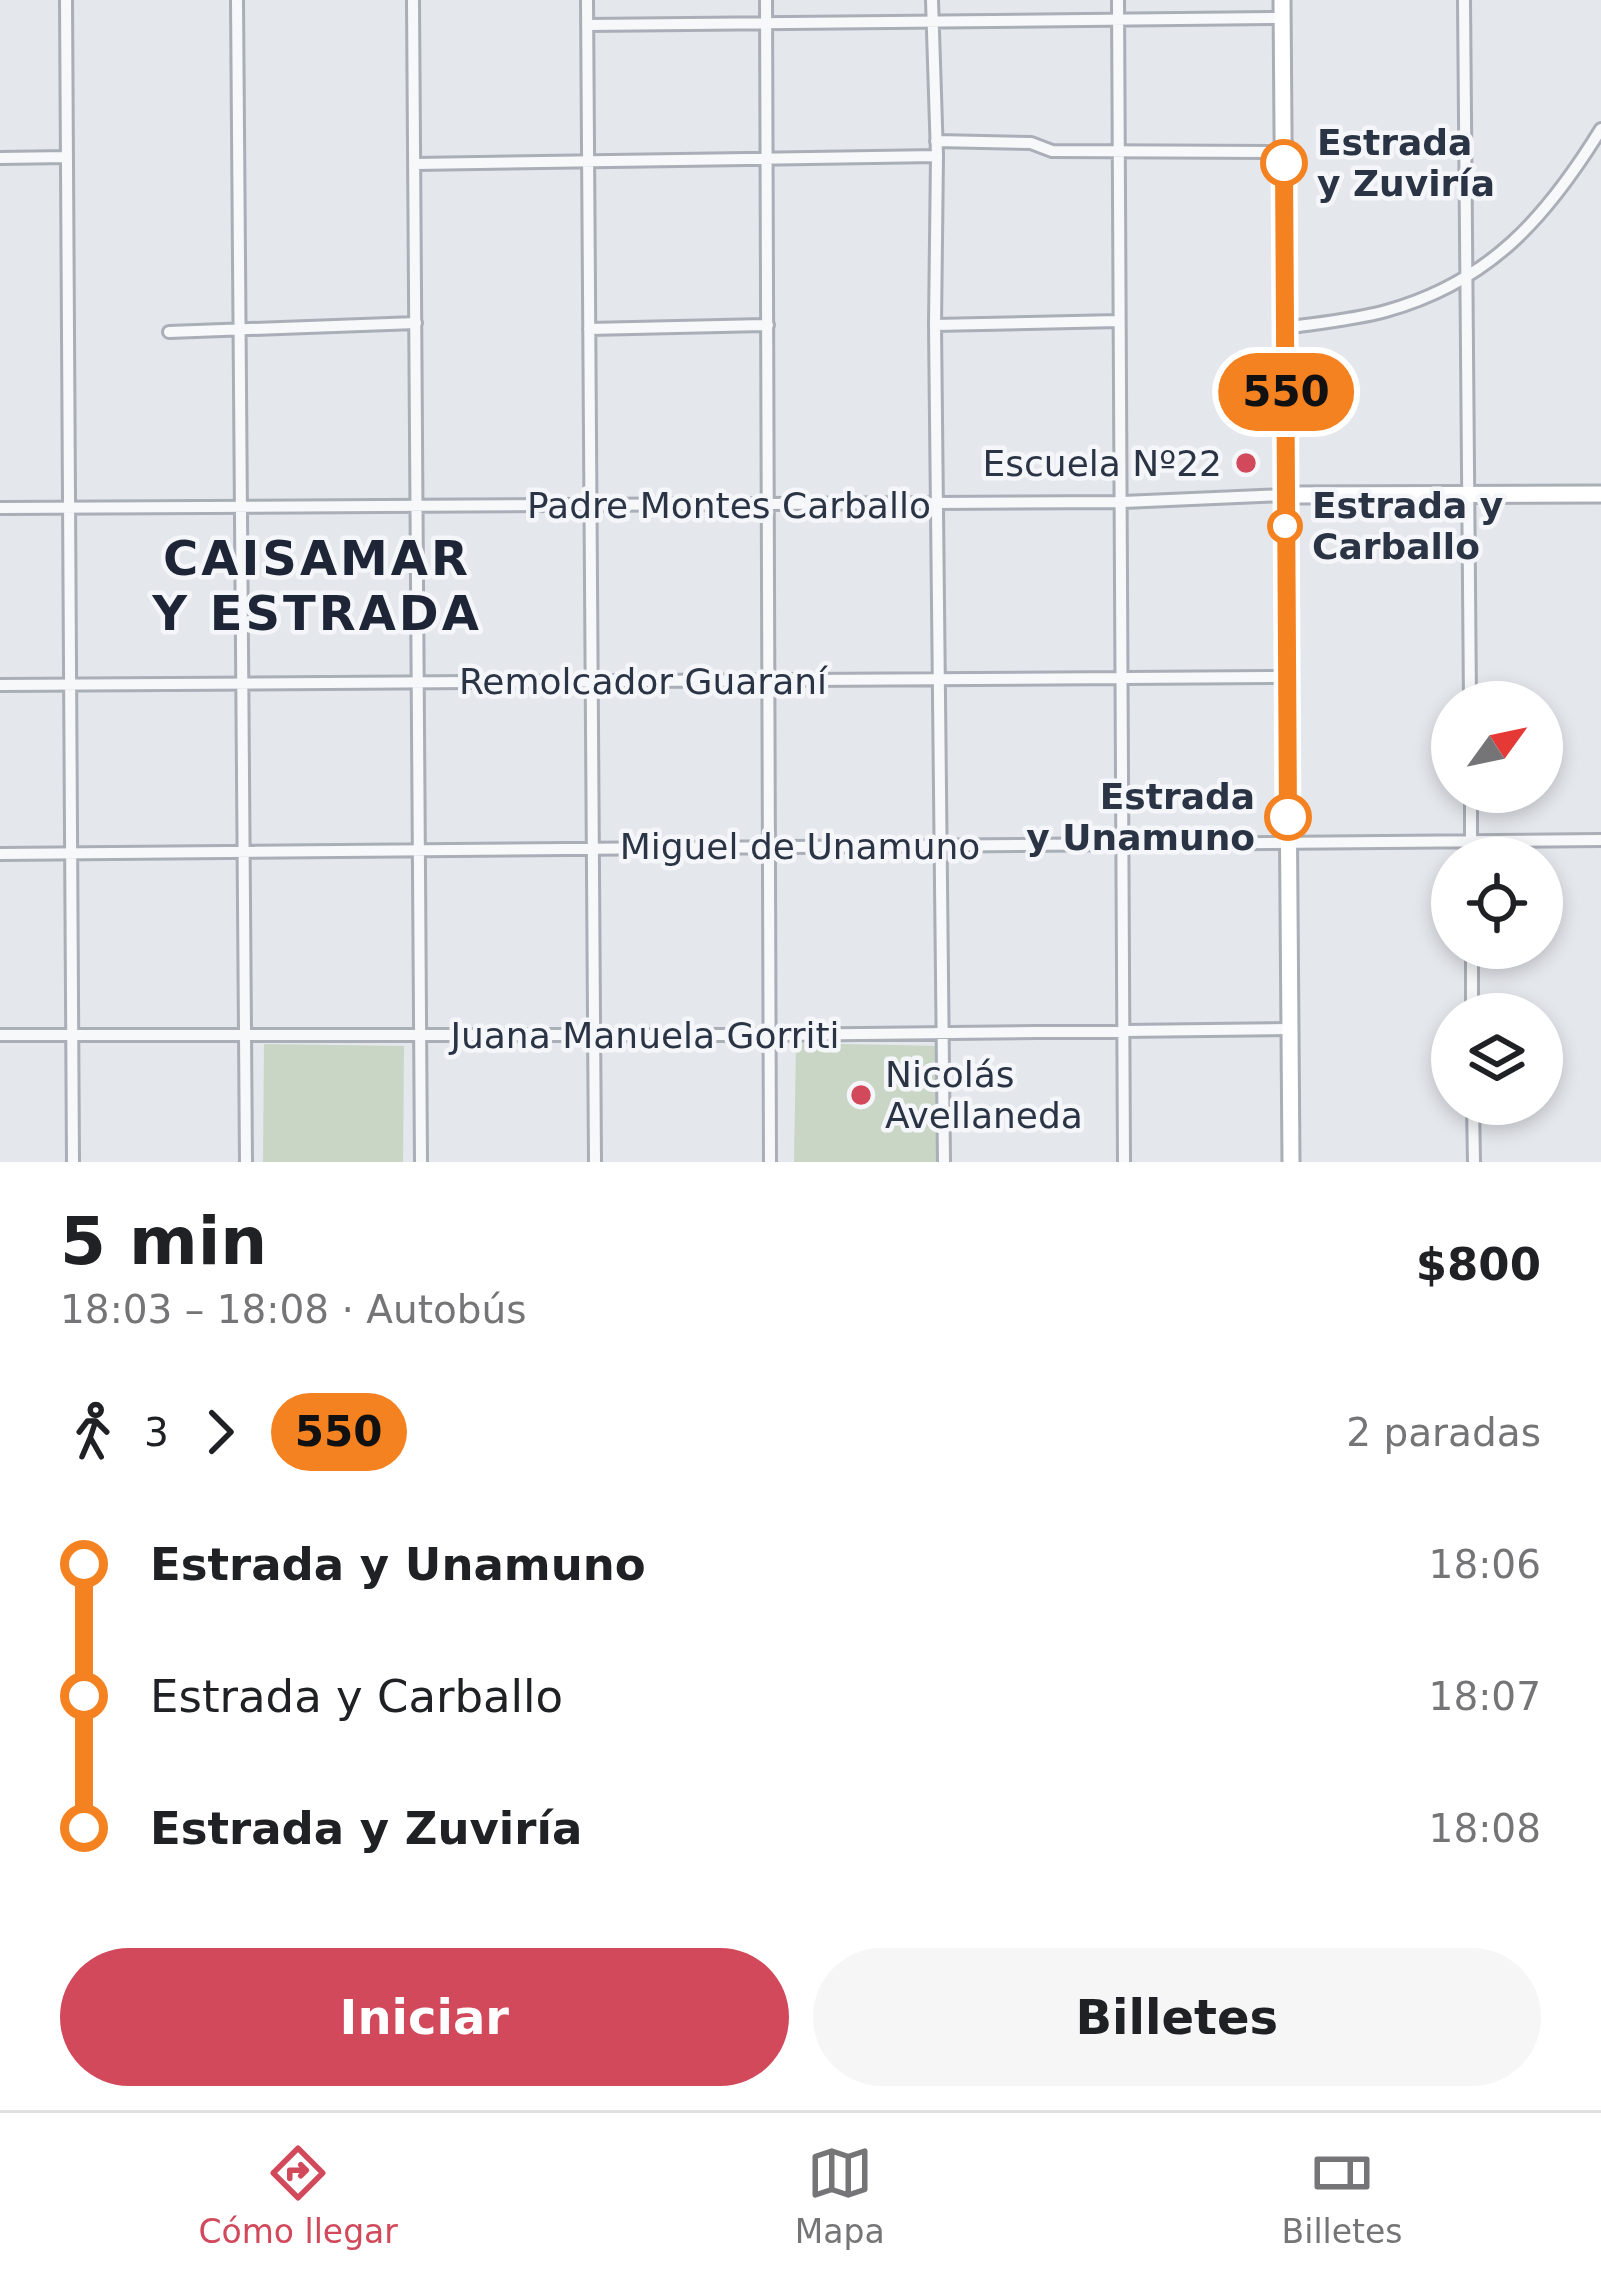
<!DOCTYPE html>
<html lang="es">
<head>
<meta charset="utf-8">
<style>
  :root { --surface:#fff; --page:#f6f6f6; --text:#202124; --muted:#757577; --line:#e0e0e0; --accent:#d1495b }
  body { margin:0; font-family:"DejaVu Sans",sans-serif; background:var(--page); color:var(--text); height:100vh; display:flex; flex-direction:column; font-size:45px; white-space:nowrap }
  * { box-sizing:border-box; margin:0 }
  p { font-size:39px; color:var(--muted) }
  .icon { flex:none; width:66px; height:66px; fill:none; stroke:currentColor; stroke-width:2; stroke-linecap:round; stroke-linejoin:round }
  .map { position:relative; height:1162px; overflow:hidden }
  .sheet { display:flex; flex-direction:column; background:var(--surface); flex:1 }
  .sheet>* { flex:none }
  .badge { padding:0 24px; border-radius:39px; font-size:42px; line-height:78px }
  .needle { width:78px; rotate:57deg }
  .buttons { position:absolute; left:1431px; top:681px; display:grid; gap:24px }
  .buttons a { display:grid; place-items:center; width:132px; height:132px; border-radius:50%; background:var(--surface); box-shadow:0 6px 18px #0003; font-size:60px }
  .map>.badge { position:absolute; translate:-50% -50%; box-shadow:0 0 0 6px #fff }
  .legs { display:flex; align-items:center; gap:18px; height:132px; padding:0 60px; font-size:39px }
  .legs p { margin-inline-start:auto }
  .headline { display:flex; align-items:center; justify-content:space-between; height:204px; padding:0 60px }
  h1 { font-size:66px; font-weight:700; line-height:90px }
  .action { display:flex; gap:24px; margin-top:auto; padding:24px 60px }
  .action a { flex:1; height:138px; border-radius:72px; background:var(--accent); color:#fff; font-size:48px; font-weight:700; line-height:138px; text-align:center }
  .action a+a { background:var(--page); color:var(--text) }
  ul { padding:0 60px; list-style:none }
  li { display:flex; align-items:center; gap:42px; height:132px; font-size:45px }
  li i { display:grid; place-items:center; width:18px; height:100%; margin:0 15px; background:currentColor }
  li i::after { content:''; width:30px; height:30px; margin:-15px; border:9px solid; border-radius:50%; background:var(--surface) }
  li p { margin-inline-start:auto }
  li:first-child i { background:linear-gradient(#0000 50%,currentColor 0) }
  li:last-child i { background:linear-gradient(currentColor 50%,#0000 0) }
  .tabs { display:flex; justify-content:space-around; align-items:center; height:168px; border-top:3px solid var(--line); background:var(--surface); font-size:33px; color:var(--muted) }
  .tabs a { display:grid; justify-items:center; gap:6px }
  .tabs .active { color:var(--accent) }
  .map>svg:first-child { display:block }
  .green { fill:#c9d6c5 }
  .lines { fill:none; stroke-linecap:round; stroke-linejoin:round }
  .street-casing { stroke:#a9aeb7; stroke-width:16 }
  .secondary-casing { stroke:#a9aeb7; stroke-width:21 }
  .street { stroke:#f7f8fa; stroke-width:10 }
  .secondary { stroke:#fff; stroke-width:15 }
  .line-1-casing { stroke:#fff; stroke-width:27 }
  .line-1 { stroke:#f58220; stroke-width:18 }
  .stop-1-dot { fill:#fff; stroke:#f58220; stroke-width:6 }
  .poi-dot { fill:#d1495b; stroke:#f4f6f9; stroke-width:4.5 }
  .labels { text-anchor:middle; stroke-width:9; stroke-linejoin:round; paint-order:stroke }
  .stop-label { font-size:36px; font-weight:bold; fill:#2b3445; stroke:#f4f6f9; text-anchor:start }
  .poi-label { font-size:36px; fill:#2b3445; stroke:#f4f6f9; text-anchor:end }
  .street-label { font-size:36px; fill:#2b3445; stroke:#f4f6f9 }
  .district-label { font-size:48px; font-weight:bold; letter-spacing:3px; fill:#1d2536; stroke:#f4f6f9 }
</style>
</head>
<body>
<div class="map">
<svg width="1601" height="1162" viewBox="0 0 1601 1162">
  <rect width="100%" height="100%" fill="#e4e7ec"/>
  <path class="green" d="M 796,1043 L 942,1046 L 940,1162 L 794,1162 Z
    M 264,1044 L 404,1046 L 403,1162 L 263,1162 Z"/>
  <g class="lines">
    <g class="street-casing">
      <path id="street" d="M 66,0 L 73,1162
        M 237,0 L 246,1162
        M 413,0 L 421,1162
        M 587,0 L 595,1162
        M 766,0 L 770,1162
        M 932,0 L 937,156 L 935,325 L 944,1162
        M 1118,0 L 1124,1162
        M 1464,0 L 1470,702
        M 587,25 L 1282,18
        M 936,141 L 1031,143 L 1052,151 L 1284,152
        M 0,158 L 67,157
        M 415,164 L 937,156
        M 935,325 L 1119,321
        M 1284,328 C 1318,323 1353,320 1386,311 C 1490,282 1546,218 1601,129
        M 589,329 L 768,325
        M 169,332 L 416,323
        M 0,508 L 1123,502 L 1285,495
        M 0,685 L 1287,677
        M 1471,792 L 1471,858
        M 0,854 L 1601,840
        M 1472,948 L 1472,1014
        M 0,1035 L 771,1035 L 1289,1029
        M 1473,1104 L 1474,1162"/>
    </g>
    <g class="secondary-casing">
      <path id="secondary" d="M 1282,0 L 1291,1162
        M 1285,495 L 1601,494"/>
    </g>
    <use href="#street" class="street"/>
    <use href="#secondary" class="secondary"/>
  </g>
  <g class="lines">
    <g class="line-1-casing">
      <path id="line-1" d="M 1284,163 L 1288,817"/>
    </g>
    <use href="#line-1" class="line-1"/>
  </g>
  <g class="stop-1-dot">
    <circle cx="1284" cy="163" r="21"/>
    <circle cx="1285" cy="526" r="15"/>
    <circle cx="1288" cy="817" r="21"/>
  </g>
  <g class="poi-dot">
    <circle cx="1246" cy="463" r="12"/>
    <circle cx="861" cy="1095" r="12"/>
  </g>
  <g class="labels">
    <g class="stop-label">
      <text x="1317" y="155">Estrada<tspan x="1317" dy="41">y Zuviría</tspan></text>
      <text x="1312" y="518">Estrada y<tspan x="1312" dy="41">Carballo</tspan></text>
      <text x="1255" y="809" text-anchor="end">Estrada<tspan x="1255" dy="41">y Unamuno</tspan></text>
    </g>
    <g class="poi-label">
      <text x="1222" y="476">Escuela Nº22</text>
      <text x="885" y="1087" text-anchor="start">Nicolás<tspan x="885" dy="41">Avellaneda</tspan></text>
    </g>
    <g class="street-label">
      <text x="729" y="518">Padre Montes Carballo</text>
      <text x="643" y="694">Remolcador Guaraní</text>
      <text x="800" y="859">Miguel de Unamuno</text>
      <text x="645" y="1048">Juana Manuela Gorriti</text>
    </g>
    <g class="district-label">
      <text x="317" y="575">CAISAMAR<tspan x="317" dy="55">Y ESTRADA</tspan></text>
    </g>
  </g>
</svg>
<div class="buttons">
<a><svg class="needle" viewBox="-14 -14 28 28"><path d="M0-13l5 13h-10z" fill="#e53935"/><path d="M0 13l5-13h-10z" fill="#757577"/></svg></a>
<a><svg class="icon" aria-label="locate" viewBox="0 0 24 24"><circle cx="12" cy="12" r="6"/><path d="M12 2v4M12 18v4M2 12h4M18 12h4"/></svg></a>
<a><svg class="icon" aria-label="layers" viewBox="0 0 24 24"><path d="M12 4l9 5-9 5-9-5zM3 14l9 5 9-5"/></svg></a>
</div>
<b class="badge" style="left:1286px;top:392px;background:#f58220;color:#111">550</b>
</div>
<section class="sheet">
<div class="headline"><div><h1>5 min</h1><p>18:03 – 18:08 · Autobús</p></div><b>$800</b></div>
<div class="legs"><svg class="icon" aria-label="walk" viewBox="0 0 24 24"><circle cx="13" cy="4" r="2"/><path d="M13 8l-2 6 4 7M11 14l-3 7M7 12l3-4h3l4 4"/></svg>3<svg class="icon" aria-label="forward" viewBox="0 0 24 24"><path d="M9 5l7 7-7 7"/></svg><b class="badge" style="background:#f58220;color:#111">550</b><p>2 paradas</p></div>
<ul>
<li><i style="color:#f58220"></i><b>Estrada y Unamuno</b><p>18:06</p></li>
<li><i style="color:#f58220"></i><span>Estrada y Carballo</span><p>18:07</p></li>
<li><i style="color:#f58220"></i><b>Estrada y Zuviría</b><p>18:08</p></li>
</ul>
<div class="action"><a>Iniciar</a><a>Billetes</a></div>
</section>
<nav class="tabs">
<a class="active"><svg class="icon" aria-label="directions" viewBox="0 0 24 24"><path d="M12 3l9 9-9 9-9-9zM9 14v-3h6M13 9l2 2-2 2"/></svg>Cómo llegar</a>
<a><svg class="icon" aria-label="map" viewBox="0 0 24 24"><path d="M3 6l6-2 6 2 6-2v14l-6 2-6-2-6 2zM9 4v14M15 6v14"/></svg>Mapa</a>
<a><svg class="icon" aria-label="tickets" viewBox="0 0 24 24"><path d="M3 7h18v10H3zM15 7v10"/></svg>Billetes</a>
</nav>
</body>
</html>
